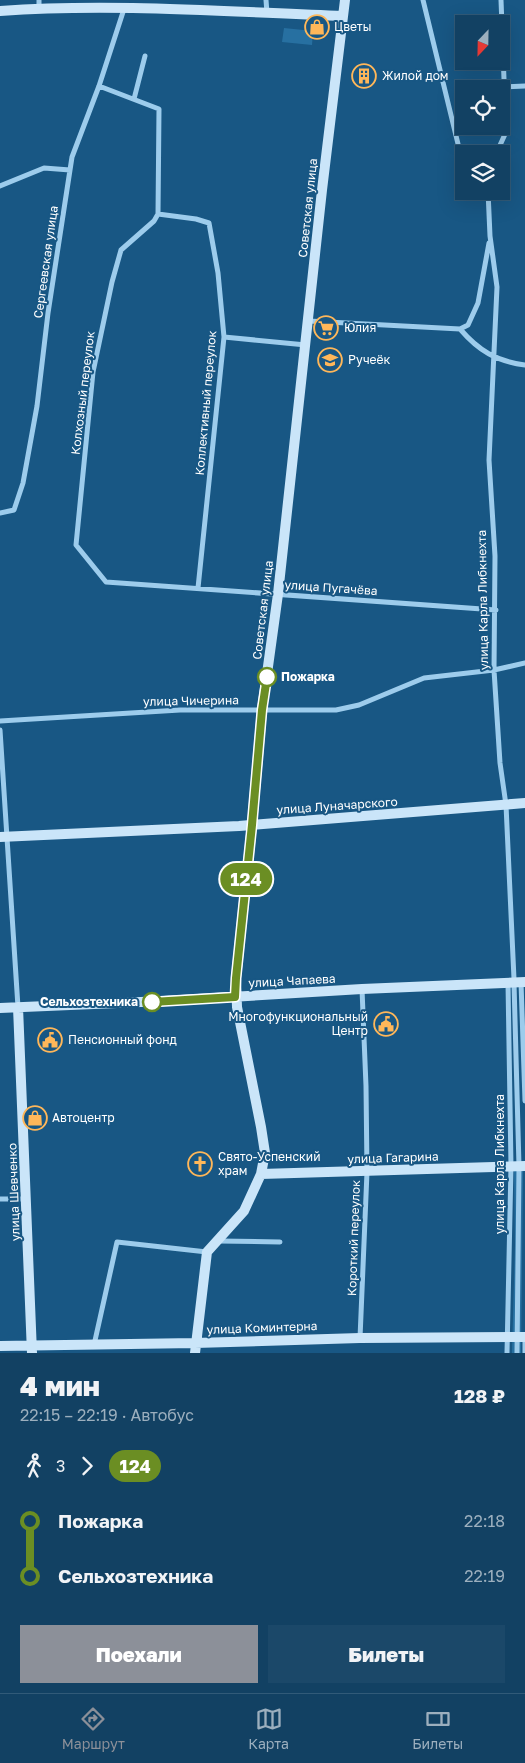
<!DOCTYPE html>
<html lang="ru">
<head>
<meta charset="utf-8">
<style>
  :root { --surface:#124163; --page:#1b4869; --text:#f1f3f6; --muted:#9cafbe; --line:#315a78; --accent:#8c9099 }
  body { margin:0; font-family:"Golos Text",sans-serif; background:var(--page); color:var(--text); height:100vh; display:flex; flex-direction:column; font-size:19px; white-space:nowrap }
  * { box-sizing:border-box; margin:0 }
  p { font-size:16px; color:var(--muted) }
  .icon { flex:none; width:28px; height:28px; fill:none; stroke:currentColor; stroke-width:2; stroke-linecap:round; stroke-linejoin:round }
  .map { position:relative; height:1353px; overflow:hidden }
  .details { display:flex; flex-direction:column; background:var(--surface); flex:1 }
  .details>* { flex:none }
  .badge { padding:0 10px; border-radius:16px; font-size:18px; line-height:32px }
  .needle { width:32px; rotate:202deg }
  .buttons { position:absolute; left:455px; top:15px; display:grid; gap:10px }
  .buttons a { display:grid; place-items:center; width:55px; height:55px; border-radius:0px; background:var(--surface); box-shadow:0 5px 20px #0002,0 0 0 1px var(--line); font-size:25px }
  .map>.badge { position:absolute; translate:-50% -50%; box-shadow:0 0 0 2px #fff }
  .legs { display:flex; align-items:center; gap:8px; height:55px; padding:0 20px; font-size:16px }
  .legs p { margin-inline-start:auto }
  .summary { display:flex; align-items:center; justify-content:space-between; height:85px; padding:0 20px }
  h1 { font-size:28px; font-weight:800; line-height:38px }
  .action { display:flex; gap:10px; margin-top:auto; padding:10px 20px }
  .action a { flex:1; height:58px; border-radius:0px; background:var(--accent); color:#fff; font-size:20px; font-weight:800; line-height:58px; text-align:center }
  .action a+a { background:var(--page); color:var(--text) }
  ul { padding:0 20px; list-style:none }
  li { display:flex; align-items:center; gap:18px; height:55px; font-size:19px }
  li i { display:grid; place-items:center; width:8px; height:100%; margin:0 6px; background:currentColor }
  li i::after { content:''; width:12px; height:12px; margin:-6px; border:4px solid; border-radius:50%; background:var(--surface) }
  li p { margin-inline-start:auto }
  li:first-child i { background:linear-gradient(#0000 50%,currentColor 0) }
  li:last-child i { background:linear-gradient(currentColor 50%,#0000 0) }
  .dock { display:flex; justify-content:space-around; align-items:center; height:70px; border-top:1px solid var(--line); background:var(--surface); font-size:14px; color:var(--muted) }
  .dock a { display:grid; justify-items:center; gap:2px }
  .dock .selected { color:var(--accent) }
  .map>svg:first-child { display:block }
  .park { fill:#2770a1 }
  .lines { fill:none; stroke-linecap:round; stroke-linejoin:round }
  .street { stroke:#9dccec; stroke-width:5 }
  .secondary { stroke:#cae5f9; stroke-width:10 }
  .line-1-casing { stroke:#fff; stroke-width:11 }
  .line-1 { stroke:#6b8e23; stroke-width:8 }
  .stop-1-dot { fill:#fff; stroke:#6b8e23; stroke-width:2.5 }
  .labels { text-anchor:middle; stroke-width:4; stroke-linejoin:round; paint-order:stroke }
  .poi-label { font-size:12px; fill:#fff; stroke:#185784; text-anchor:start }
  .street-label { font-size:12px; fill:#fff; stroke:#185784 }
  .stop-label { font-size:12px; font-weight:bold; fill:#fff; stroke:#185784; text-anchor:start }
</style>
</head>
<body>
<div class="map">
<svg width="525" height="1353" viewBox="0 0 525 1353">
  <rect width="100%" height="100%" fill="#185784"/>
  <path class="park" d="M 284,28 L 313,31 L 312,45 L 282,42 Z
    M 514,1171 L 523,1171 L 521,1353 L 512,1353 L 515,1245 Z"/>
  <g class="lines">
    <path class="street" d="M 39,0 L 39,8
      M 266,0 L 267,13
      M 423,0 L 459,148 L 464,154
      M 99,86 L 159,109 L 158,214 L 196,219 L 209,223 L 218,273 L 224,337 L 198,588
      M 505,87 L 525,86
      M 134,99 L 145,56
      M 496,154 L 506,132 L 501,0
      M 0,186 L 44,168 L 70,170
      M 488,191 L 490,236 L 497,287 L 489,460 L 495,556 L 494,670 L 500,763 L 506,805 L 514,979
      M 158,214 L 154,221 L 121,250 L 112,282 L 93,372 L 76,545 L 106,582 L 496,610
      M 309,321 L 460,329 C 479,351 496,361 525,365
      M 460,329 L 468,325 L 478,303 L 489,243
      M 224,337 L 306,345
      M 0,513 L 14,510 L 23,483 L 37,406 L 48,313 L 72,157 L 99,86 L 124,9
      M 0,721 L 180,710 L 336,710 L 359,705 L 424,678 L 494,670 L 525,663
      M 0,730 L 18,1007
      M 521,982 L 525,1101
      M 514,983 L 519,1166 L 517,1353
      M 0,1199 L 26,1199
      M 218,1241 L 280,1242
      M 360,1338 L 367,1172 L 366,1086 L 362,989
      M 94,1345 L 117,1242 L 207,1252
      M 507,1353 L 511,1166 L 508,983 L 509,982
      M 525,1353 L 525,1337"/>
    <path class="secondary" d="M 0,11 C 112,3 230,12 343,16
      M 0,837 L 239,826 L 525,803
      M 18,1007 L 32,1353
      M 0,1008 L 164,1001 L 362,989 L 525,982
      M 261,1174 L 525,1166
      M 0,1346 L 195,1343 L 360,1338 L 525,1337
      M 195,1353 L 207,1252 L 244,1211 L 261,1174 L 265,1153 L 261,1127 L 237,1007 L 236,978 L 252,825 L 262,710 L 278,594 L 322,190 L 345,0"/>
  </g>
  <g class="lines">
    <g class="line-1-casing">
      <path id="line-1" d="M 152,1002 L 235,997 L 236,978 L 252,825 L 262,710 L 267,677"/>
    </g>
    <use href="#line-1" class="line-1"/>
  </g>
  <defs>
    <g id="shop-ring" transform="scale(1.25)"><circle r="9.5" fill="#185784" stroke="#ffb759" stroke-width="1.5"/><path d="M-5-2.5h2.3a2.7 3.5 0 0 1 5.4 0H5L5.5 6h-11ZM-1.5-2.5h3a1.5 2.3 0 0 0-3 0Z" fill="#ffb759"/></g>
    <g id="building-ring" transform="scale(1.25)"><circle r="9.5" fill="#185784" stroke="#ffb759" stroke-width="1.5"/><path d="M-4-6H4V6H1V3H-1V6H-4ZM-2.5-4.3h1.7v1.8h-1.7ZM.8-4.3h1.7v1.8H.8ZM-2.5-1h1.7V.8h-1.7ZM.8-1h1.7V.8H.8Z" fill="#ffb759"/></g>
    <g id="supermarket-ring" transform="scale(1.25)"><circle r="9.5" fill="#185784" stroke="#ffb759" stroke-width="1.5"/><path d="M-6-5.5h2.5l.6 2H6L4.5 2H-2.5L-4.4-4H-6ZM-1.5 3.2a1.3 1.3 0 1 0 .1 0ZM3 3.2a1.3 1.3 0 1 0 .1 0Z" fill="#ffb759"/></g>
    <g id="school-ring" transform="scale(1.25)"><circle r="9.5" fill="#185784" stroke="#ffb759" stroke-width="1.5"/><path d="M0-5L7-2L0 1L-7-2ZM-4 1L0 2.5L4 1V4Q0 6-4 4Z" fill="#ffb759"/></g>
    <g id="civic-ring" transform="scale(1.25)"><circle r="9.5" fill="#185784" stroke="#ffb759" stroke-width="1.5"/><path d="M-.6-6.5H3V-4.5H.6V-3L4-1V1h2V6H-6V1h2V-1L-.6-3ZM-1.2 2.5V6h2.4V2.5Z" fill="#ffb759"/></g>
    <g id="church-ring" transform="scale(1.25)"><circle r="9.5" fill="#185784" stroke="#ffb759" stroke-width="1.5"/><path d="M-1.2-6h2.4v3.5h3.3v2.4h-3.3V6h-2.4V-.1h-3.3v-2.4h3.3Z" fill="#ffb759"/></g>
  </defs>
  <g fill-rule="evenodd">
    <use href="#shop-ring" x="317" y="27"/>
    <use href="#building-ring" x="364" y="76"/>
    <use href="#supermarket-ring" x="326" y="328"/>
    <use href="#school-ring" x="330" y="360"/>
    <use href="#civic-ring" x="386" y="1024"/>
    <use href="#civic-ring" x="50" y="1040"/>
    <use href="#shop-ring" x="35" y="1118"/>
    <use href="#church-ring" x="200" y="1164"/>
  </g>
  <g class="stop-1-dot">
    <circle cx="267" cy="677" r="9"/>
    <circle cx="152" cy="1002" r="9"/>
  </g>
  <g class="labels">
    <g class="poi-label">
      <text x="334" y="31">Цветы</text>
      <text x="382" y="80">Жилой дом</text>
      <text x="344" y="332">Юлия</text>
      <text x="348" y="364">Ручеёк</text>
      <text x="368" y="1021" text-anchor="end">Многофункциональный<tspan x="368" dy="14">Центр</tspan></text>
      <text x="68" y="1044">Пенсионный фонд</text>
      <text x="52" y="1122">Автоцентр</text>
      <text x="218" y="1161">Свято-Успенский<tspan x="218" dy="14">храм</tspan></text>
    </g>
    <g class="street-label">
      <text transform="translate(308 208) rotate(-84)" y="4">Советская улица</text>
      <text transform="translate(46 262) rotate(-82)" y="4">Сергеевская улица</text>
      <text transform="translate(83 393) rotate(-83)" y="4">Колхозный переулок</text>
      <text transform="translate(206 403) rotate(-85)" y="4">Коллективный переулок</text>
      <text transform="translate(331 588) rotate(4)" y="4">улица Пугачёва</text>
      <text transform="translate(483 600) rotate(-91)" y="4">улица Карла Либкнехта</text>
      <text transform="translate(263 610) rotate(-83)" y="4">Советская улица</text>
      <text transform="translate(191 701) rotate(-1)" y="4">улица Чичерина</text>
      <text transform="translate(337 806) rotate(-4)" y="4">улица Луначарского</text>
      <text transform="translate(292 981) rotate(-3)" y="4">улица Чапаева</text>
      <text transform="translate(393 1158) rotate(-2)" y="4">улица Гагарина</text>
      <text transform="translate(500 1164) rotate(-90)" y="4">улица Карла Либкнехта</text>
      <text transform="translate(14 1192) rotate(-92)" y="4">улица Шевченко</text>
      <text transform="translate(354 1238) rotate(-88)" y="4">Короткий переулок</text>
      <text transform="translate(262 1328) rotate(-2)" y="4">улица Коминтерна</text>
    </g>
    <g class="stop-label">
      <text x="281" y="681">Пожарка</text>
      <text x="138" y="1006" text-anchor="end">Сельхозтехника</text>
    </g>
  </g>
</svg>
<div class="buttons">
<a><svg class="needle" viewBox="-14 -14 28 28"><path d="M0-13l5 13h-10z" fill="#e53935"/><path d="M0 13l5-13h-10z" fill="#9cafbe"/></svg></a>
<a><svg class="icon" aria-label="locate" viewBox="0 0 24 24"><circle cx="12" cy="12" r="6"/><path d="M12 2v4M12 18v4M2 12h4M18 12h4"/></svg></a>
<a><svg class="icon" aria-label="layers" viewBox="0 0 24 24"><path d="M12 4l9 5-9 5-9-5zM3 14l9 5 9-5"/></svg></a>
</div>
<b class="badge" style="left:246px;top:879px;background:#6b8e23;color:#fff">124</b>
</div>
<section class="details">
<div class="summary"><div><h1>4 мин</h1><p>22:15 – 22:19 · Автобус</p></div><b>128 ₽</b></div>
<div class="legs"><svg class="icon" aria-label="walk" viewBox="0 0 24 24"><circle cx="13" cy="4" r="2"/><path d="M13 8l-2 6 4 7M11 14l-3 7M7 12l3-4h3l4 4"/></svg>3<svg class="icon" aria-label="forward" viewBox="0 0 24 24"><path d="M9 5l7 7-7 7"/></svg><b class="badge" style="background:#6b8e23;color:#fff">124</b></div>
<ul>
<li><i style="color:#6b8e23"></i><b>Пожарка</b><p>22:18</p></li>
<li><i style="color:#6b8e23"></i><b>Сельхозтехника</b><p>22:19</p></li>
</ul>
<div class="action"><a>Поехали</a><a>Билеты</a></div>
</section>
<nav class="dock">
<a class="selected"><svg class="icon" aria-label="directions" viewBox="0 0 24 24"><path d="M12 3l9 9-9 9-9-9zM9 14v-3h6M13 9l2 2-2 2"/></svg>Маршрут</a>
<a><svg class="icon" aria-label="map" viewBox="0 0 24 24"><path d="M3 6l6-2 6 2 6-2v14l-6 2-6-2-6 2zM9 4v14M15 6v14"/></svg>Карта</a>
<a><svg class="icon" aria-label="tickets" viewBox="0 0 24 24"><path d="M3 7h18v10H3zM15 7v10"/></svg>Билеты</a>
</nav>
</body>
</html>
